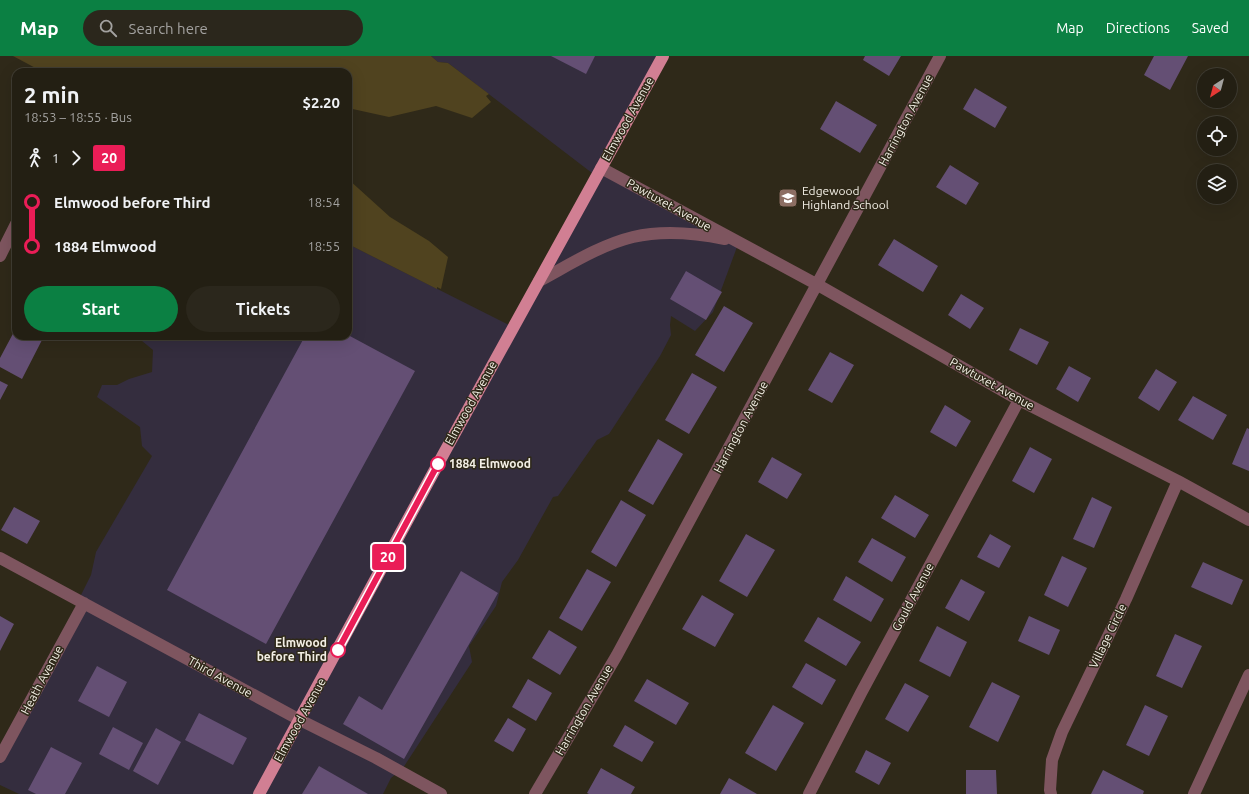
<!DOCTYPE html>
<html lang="en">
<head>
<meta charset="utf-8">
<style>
  :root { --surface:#231f13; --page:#2b271c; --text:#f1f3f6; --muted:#a3a2a0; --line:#403d33; --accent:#0b8043 }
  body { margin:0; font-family:Ubuntu,sans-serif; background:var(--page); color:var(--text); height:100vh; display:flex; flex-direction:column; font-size:15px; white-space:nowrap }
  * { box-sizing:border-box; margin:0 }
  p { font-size:13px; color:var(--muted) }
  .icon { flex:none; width:22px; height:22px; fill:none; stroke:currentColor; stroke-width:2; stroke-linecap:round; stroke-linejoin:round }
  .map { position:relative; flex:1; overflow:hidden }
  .panel { position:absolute; left:12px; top:12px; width:340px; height:272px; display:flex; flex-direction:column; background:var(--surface); border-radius:12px; box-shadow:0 4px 16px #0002,0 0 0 1px var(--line) }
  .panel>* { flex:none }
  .badge { padding:0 8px; border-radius:3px; font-size:14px; line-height:26px }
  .needle { width:26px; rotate:216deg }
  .fabs { position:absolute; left:1197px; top:12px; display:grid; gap:8px }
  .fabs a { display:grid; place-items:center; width:40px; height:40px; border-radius:50%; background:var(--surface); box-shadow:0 4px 16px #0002,0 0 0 1px var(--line); font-size:20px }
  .map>.badge { position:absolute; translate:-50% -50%; box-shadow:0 0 0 2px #fff }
  .legs { display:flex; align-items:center; gap:6px; height:44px; padding:0 12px; font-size:13px }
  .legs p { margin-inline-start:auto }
  .head { display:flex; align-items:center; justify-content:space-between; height:68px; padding:0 12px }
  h1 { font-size:22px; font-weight:700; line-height:30px }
  .action { display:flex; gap:8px; margin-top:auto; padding:8px 12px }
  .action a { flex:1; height:46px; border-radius:24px; background:var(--accent); color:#fff; font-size:16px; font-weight:700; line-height:46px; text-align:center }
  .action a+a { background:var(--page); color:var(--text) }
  ul { padding:0 12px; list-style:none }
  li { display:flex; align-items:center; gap:14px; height:44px; font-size:15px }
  li i { display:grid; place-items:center; width:6px; height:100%; margin:0 5px; background:currentColor }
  li i::after { content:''; width:10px; height:10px; margin:-5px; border:3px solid; border-radius:50%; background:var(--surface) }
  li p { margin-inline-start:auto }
  li:first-child i { background:linear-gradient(#0000 50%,currentColor 0) }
  li:last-child i { background:linear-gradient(currentColor 50%,#0000 0) }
  header { display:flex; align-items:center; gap:24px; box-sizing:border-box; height:56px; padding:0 20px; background:var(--accent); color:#fff }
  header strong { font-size:19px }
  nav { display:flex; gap:22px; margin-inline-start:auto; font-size:14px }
  .search { width:280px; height:36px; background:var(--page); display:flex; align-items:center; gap:10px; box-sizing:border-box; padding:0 14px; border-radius:22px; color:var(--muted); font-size:15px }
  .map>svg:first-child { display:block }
  .commercial { fill:#342d3e }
  .green { fill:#50431f }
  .building { fill:#644f74 }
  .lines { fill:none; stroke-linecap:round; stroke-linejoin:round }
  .minor { stroke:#7e555f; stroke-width:12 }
  .major { stroke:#d17f93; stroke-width:12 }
  .line-1-casing { stroke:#fff; stroke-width:9 }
  .line-1 { stroke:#ea1d57; stroke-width:6 }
  .stop-1-dot { fill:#fff; stroke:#ea1d57; stroke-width:2 }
  .labels { text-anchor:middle; stroke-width:3; stroke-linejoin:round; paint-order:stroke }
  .street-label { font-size:12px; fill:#f3efe5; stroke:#2f2919 }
  .poi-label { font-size:12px; fill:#f3efe5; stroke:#2f2919; text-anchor:start }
  .stop-label { font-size:12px; font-weight:bold; fill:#f3efe5; stroke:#2f2919; text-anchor:start }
</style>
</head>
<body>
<header>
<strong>Map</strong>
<div class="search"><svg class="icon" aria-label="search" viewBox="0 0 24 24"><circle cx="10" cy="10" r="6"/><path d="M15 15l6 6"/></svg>Search here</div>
<nav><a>Map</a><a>Directions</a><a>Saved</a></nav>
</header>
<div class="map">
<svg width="1249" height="738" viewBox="0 0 1249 738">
  <rect width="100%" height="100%" fill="#2f2919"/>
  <path class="commercial" d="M 431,0 L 662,0 L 601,109 L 737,191 L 713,256 L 695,275 L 671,260 L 670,269 L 671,279 L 660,300 L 609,378 L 597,384 L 558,440 L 553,441 L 518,504 L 502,526 L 496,550 L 469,590 L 472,606 L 403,712 L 391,722 L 383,738 L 19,738 L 0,729 L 0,696 L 77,553 L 79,543 L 91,519 L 96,496 L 152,400 L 142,390 L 140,371 L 97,341 L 102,329 L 117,329 L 129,323 L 152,316 L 153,294 L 136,280 L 348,280 L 348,188 L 511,270 L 592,117 L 448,7 L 438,6 Z"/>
  <path class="green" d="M 13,0 L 431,0 L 438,6 L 448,7 L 489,38 L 486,40 L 491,46 L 472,62 L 436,50 L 389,61 L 348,52 L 348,16 L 43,16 Z
    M 348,123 L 390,161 L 429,185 L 448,201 L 441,233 L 437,231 L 437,233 L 348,188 Z"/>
  <path class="building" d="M 551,0 L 595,0 L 586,18 Z
    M 865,0 L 901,0 L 889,20 L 863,4 Z
    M 1154,0 L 1188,0 L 1170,34 L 1144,19 Z
    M 975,32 L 1007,51 L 995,72 L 963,53 Z
    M 836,45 L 877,69 L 860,97 L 820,73 Z
    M 950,109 L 979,127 L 966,149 L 936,131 Z
    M 894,183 L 938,210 L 923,236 L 878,209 Z
    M 686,215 L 722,236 L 706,264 L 670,243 Z
    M 961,238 L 984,252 L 970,273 L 948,259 Z
    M 724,250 L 753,267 L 724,316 L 695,299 Z
    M 16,272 L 16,280 L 35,280 L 42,284 L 22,323 L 0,311 L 0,302 Z
    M 1020,272 L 1049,286 L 1037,309 L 1009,294 Z
    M 348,279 L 415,315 L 266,588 L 167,534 L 305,280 L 348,280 Z
    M 830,296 L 854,309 L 832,347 L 808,334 Z
    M 1069,310 L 1091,322 L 1078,346 L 1056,333 Z
    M 1156,313 L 1177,326 L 1159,355 L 1138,342 Z
    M 692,317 L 717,331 L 689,378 L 665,364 Z
    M 0,325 L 8,329 L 0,344 Z
    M 1193,340 L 1227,359 L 1213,384 L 1178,364 Z
    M 945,349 L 971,365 L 956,391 L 930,376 Z
    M 1247,372 L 1249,373 L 1249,415 L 1232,408 Z
    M 658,383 L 683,398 L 653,449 L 628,435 Z
    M 1030,391 L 1052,403 L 1034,437 L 1012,425 Z
    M 772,401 L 802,418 L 787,443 L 758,426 Z
    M 895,439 L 929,459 L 915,482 L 881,462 Z
    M 1092,441 L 1112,451 L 1094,492 L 1073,483 Z
    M 621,444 L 646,459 L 616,511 L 591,496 Z
    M 14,451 L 40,465 L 27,488 L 1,474 Z
    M 746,478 L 775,494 L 747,541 L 719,525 Z
    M 990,478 L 1011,490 L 999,512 L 977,501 Z
    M 872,482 L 906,501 L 892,526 L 858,506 Z
    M 1062,500 L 1087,512 L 1068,551 L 1044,539 Z
    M 1203,506 L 1243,524 L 1232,549 L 1191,531 Z
    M 587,513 L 611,526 L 582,575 L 559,562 Z
    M 461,515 L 498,537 L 404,703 L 343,668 L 359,640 L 382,654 Z
    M 846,520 L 884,543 L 871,566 L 833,544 Z
    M 961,523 L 985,536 L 969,565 L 945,552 Z
    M 702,539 L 734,558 L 715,591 L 682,573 Z
    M 0,560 L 14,568 L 0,595 Z
    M 1029,560 L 1060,574 L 1049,599 L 1018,585 Z
    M 818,561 L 861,586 L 846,610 L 804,585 Z
    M 937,570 L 967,586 L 950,621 L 919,605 Z
    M 549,574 L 577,591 L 560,619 L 532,602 Z
    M 1175,578 L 1202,590 L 1182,632 L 1156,620 Z
    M 806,607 L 836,624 L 822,649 L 792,631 Z
    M 97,610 L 127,626 L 109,661 L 78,645 Z
    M 528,623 L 552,637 L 536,665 L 512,651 Z
    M 647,623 L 689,647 L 676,669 L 634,645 Z
    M 992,626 L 1020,640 L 998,686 L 969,671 Z
    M 905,627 L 929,640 L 908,676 L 885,663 Z
    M 773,649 L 804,667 L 776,715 L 745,697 Z
    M 1145,649 L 1168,660 L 1149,700 L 1126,689 Z
    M 199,657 L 247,682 L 233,709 L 185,684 Z
    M 508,662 L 526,673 L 513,696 L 494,685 Z
    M 625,669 L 654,686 L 642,706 L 613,690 Z
    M 113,671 L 143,687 L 129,714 L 99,698 Z
    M 156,672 L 181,686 L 158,729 L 133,715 Z
    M 51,691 L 82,707 L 65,738 L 36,738 L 28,734 Z
    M 866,694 L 891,707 L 879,729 L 855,716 Z
    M 319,710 L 368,738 L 302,738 Z
    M 601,712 L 635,731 L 631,738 L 589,738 L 587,737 Z
    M 966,714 L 996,714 L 997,738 L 966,738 Z
    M 1103,714 L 1144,735 L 1143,738 L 1091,738 Z
    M 729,722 L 757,738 L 720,738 Z"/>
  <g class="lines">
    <path class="minor" d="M 601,112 L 818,229 L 1019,344 L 1178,425 L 1249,464
      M 0,200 L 16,168
      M 539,225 C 569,209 600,189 633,181 C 663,174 695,177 725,183
      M 0,502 L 300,664 L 376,702 L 441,738
      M 0,701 L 84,547
      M 535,738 L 617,599 L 940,0
      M 809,738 L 861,637 L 1019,344
      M 1051,738 L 1050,734 L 1052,704 L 1062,676 L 1126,543 L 1178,425
      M 1194,738 L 1249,619"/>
    <path class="major" d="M 259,738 L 444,397 L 663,0"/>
  </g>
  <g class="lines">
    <g class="line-1-casing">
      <path id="line-1" d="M 338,594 L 438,408"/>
    </g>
    <use href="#line-1" class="line-1"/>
  </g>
  <defs>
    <g id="school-square" transform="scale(1)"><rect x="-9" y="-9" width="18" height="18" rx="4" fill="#8d6e63" stroke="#2f2919"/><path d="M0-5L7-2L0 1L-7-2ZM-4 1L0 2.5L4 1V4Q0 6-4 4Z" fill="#fff"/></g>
  </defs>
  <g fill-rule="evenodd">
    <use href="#school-square" x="788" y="142"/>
  </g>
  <g class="stop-1-dot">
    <circle cx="438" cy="408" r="7"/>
    <circle cx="338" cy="594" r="7"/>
  </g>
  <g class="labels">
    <g class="street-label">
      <text transform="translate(628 63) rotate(-61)" y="4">Elmwood Avenue</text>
      <text transform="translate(906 64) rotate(-62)" y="4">Harrington Avenue</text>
      <text transform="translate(669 149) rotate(29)" y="4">Pawtuxet Avenue</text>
      <text transform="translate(992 328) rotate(29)" y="4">Pawtuxet Avenue</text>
      <text transform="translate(471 347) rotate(-61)" y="4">Elmwood Avenue</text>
      <text transform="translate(741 371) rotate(-62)" y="4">Harrington Avenue</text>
      <text transform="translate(913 541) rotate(-62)" y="4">Gould Avenue</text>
      <text transform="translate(1108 580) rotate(-64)" y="4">Village Circle</text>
      <text transform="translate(220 621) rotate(29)" y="4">Third Avenue</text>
      <text transform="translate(42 624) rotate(-62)" y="4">Heath Avenue</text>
      <text transform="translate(584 654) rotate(-60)" y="4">Harrington Avenue</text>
      <text transform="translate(300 664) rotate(-61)" y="4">Elmwood Avenue</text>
    </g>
    <g class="poi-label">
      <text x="802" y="139">Edgewood<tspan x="802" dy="14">Highland School</tspan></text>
    </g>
    <g class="stop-label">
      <text x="449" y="412">1884 Elmwood</text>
      <text x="327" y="591" text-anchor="end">Elmwood<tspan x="327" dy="14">before Third</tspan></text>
    </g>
  </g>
</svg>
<div class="fabs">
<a><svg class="needle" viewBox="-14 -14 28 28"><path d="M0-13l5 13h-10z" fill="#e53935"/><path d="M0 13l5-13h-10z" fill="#a3a2a0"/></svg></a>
<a><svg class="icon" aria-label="locate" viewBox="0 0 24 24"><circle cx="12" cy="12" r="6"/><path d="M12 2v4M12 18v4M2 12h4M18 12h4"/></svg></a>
<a><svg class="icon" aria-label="layers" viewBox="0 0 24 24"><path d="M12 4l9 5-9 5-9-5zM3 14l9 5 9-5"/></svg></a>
</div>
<b class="badge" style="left:388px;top:501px;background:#ea1d57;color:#fff">20</b>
<section class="panel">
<div class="head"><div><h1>2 min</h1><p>18:53 – 18:55 · Bus</p></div><b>$2.20</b></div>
<div class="legs"><svg class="icon" aria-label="walk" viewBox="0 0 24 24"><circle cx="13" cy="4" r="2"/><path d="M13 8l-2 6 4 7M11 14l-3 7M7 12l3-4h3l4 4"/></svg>1<svg class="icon" aria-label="forward" viewBox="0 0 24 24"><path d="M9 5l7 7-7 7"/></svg><b class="badge" style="background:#ea1d57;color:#fff">20</b></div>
<ul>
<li><i style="color:#ea1d57"></i><b>Elmwood before Third</b><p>18:54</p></li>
<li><i style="color:#ea1d57"></i><b>1884 Elmwood</b><p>18:55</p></li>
</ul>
<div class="action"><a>Start</a><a>Tickets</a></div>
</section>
</div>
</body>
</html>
